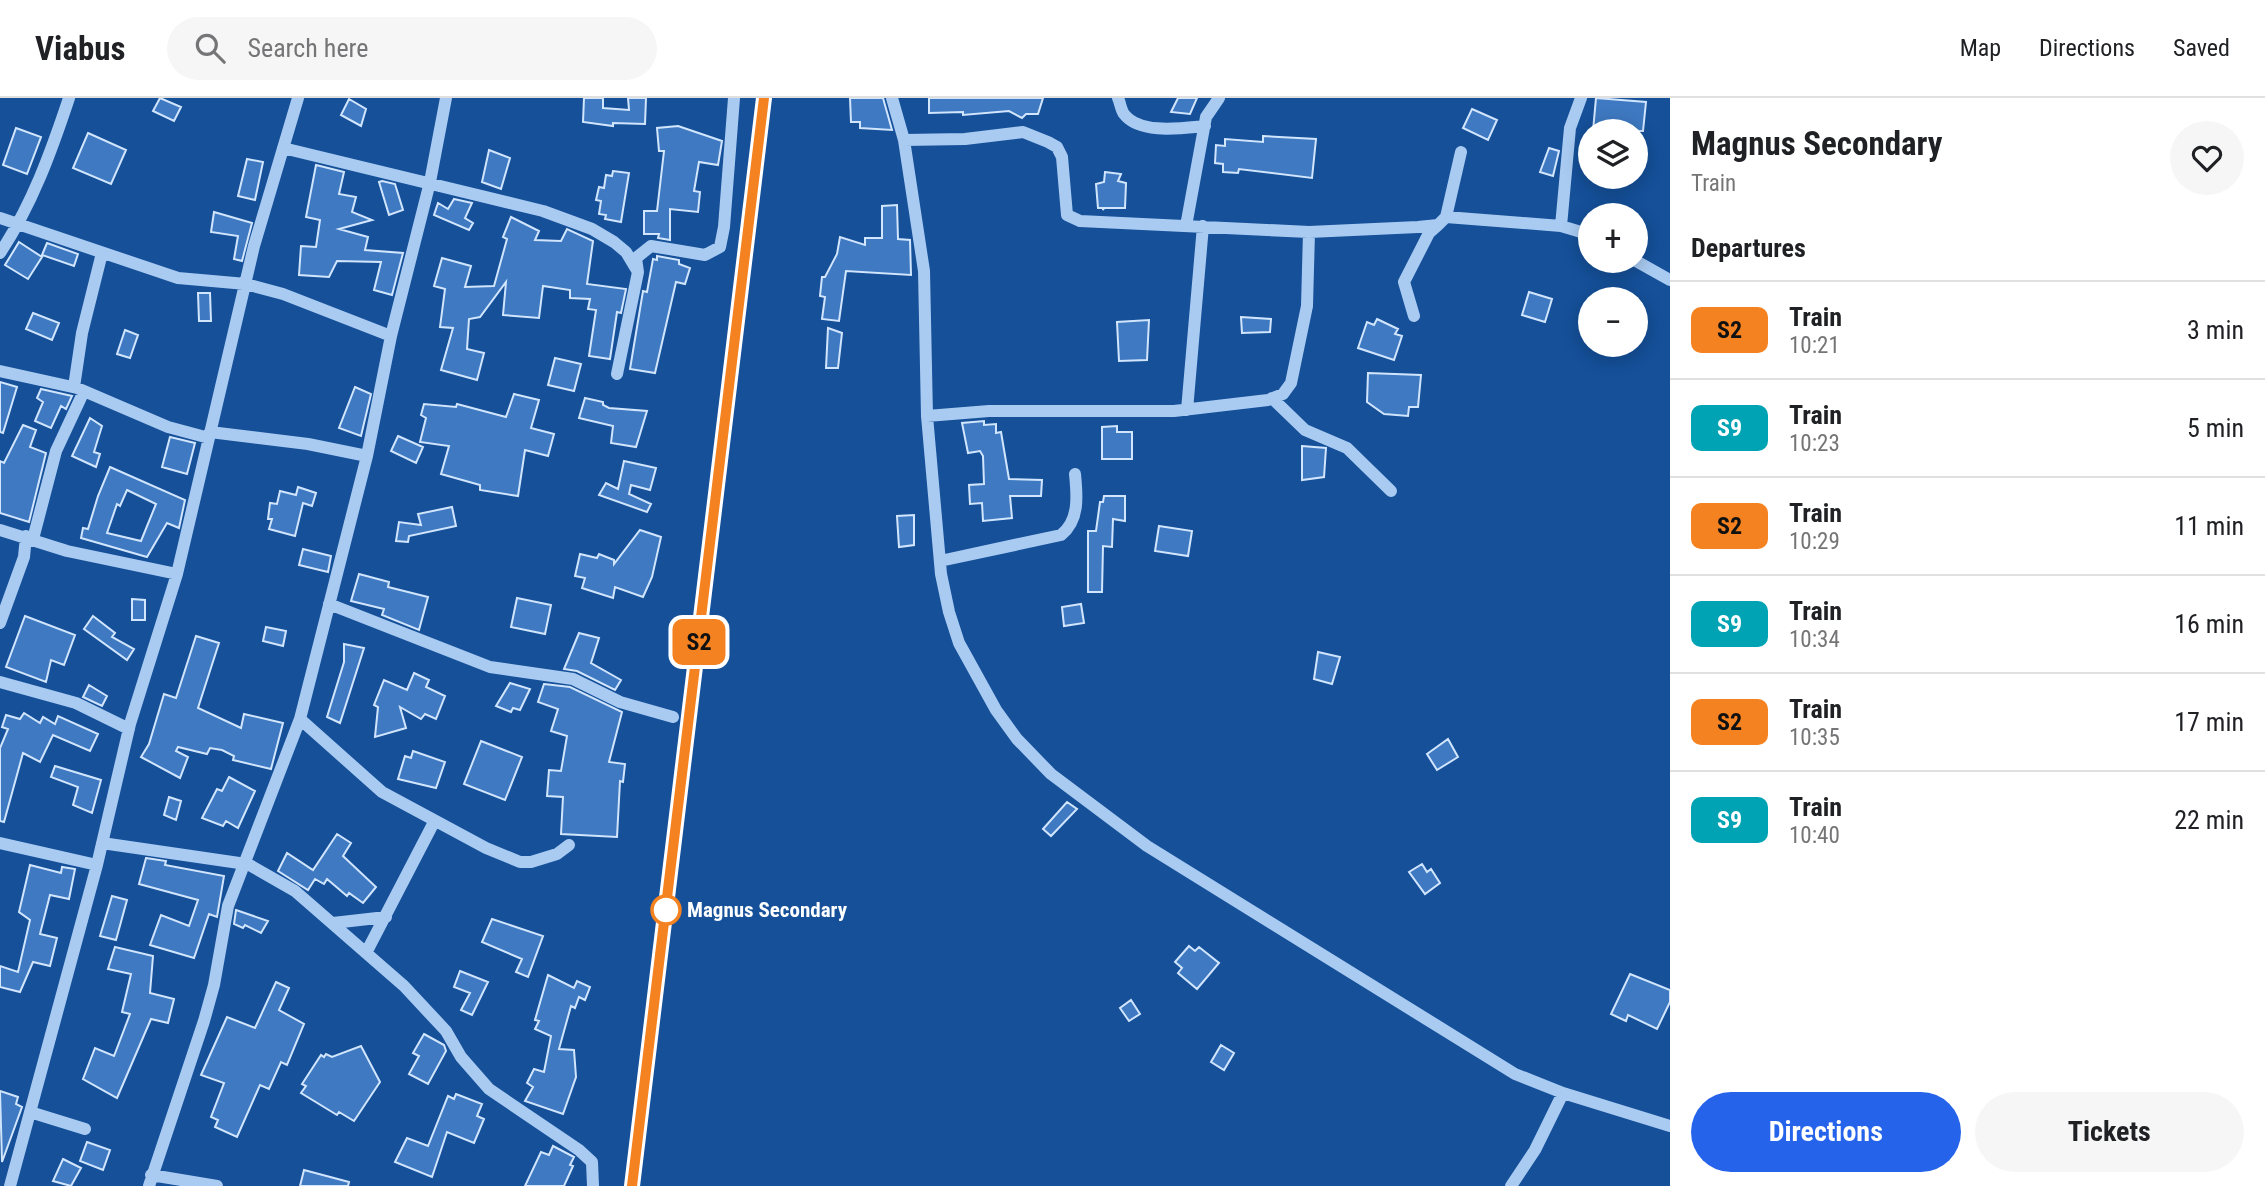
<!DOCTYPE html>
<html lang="en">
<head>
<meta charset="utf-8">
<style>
  :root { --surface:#fff; --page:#f6f6f6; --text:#202124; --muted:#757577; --line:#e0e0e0; --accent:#2563eb }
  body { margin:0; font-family:"Roboto Condensed",sans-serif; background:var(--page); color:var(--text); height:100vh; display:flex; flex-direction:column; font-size:26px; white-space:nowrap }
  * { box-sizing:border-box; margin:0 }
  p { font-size:23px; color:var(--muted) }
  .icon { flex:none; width:38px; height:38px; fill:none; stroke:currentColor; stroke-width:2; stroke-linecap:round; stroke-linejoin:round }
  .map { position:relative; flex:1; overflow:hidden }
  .side { display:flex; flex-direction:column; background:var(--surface); width:595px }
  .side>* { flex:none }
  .badge { padding:0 14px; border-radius:10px; font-size:24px; line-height:46px }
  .controls { position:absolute; left:1578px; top:21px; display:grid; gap:14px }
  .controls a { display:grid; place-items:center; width:70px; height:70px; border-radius:50%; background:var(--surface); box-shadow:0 4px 18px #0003; font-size:35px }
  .map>.badge { position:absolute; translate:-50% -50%; box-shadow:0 0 0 4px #fff }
  h2 { padding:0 21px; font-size:26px; line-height:63px }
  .round { display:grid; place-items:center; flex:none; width:74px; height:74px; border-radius:37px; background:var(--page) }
  .headline { display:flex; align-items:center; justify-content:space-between; height:119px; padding:0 21px }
  h1 { font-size:33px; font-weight:700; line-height:52px }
  .cta { display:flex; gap:14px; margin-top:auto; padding:14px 21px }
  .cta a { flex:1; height:80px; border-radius:42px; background:var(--accent); color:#fff; font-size:28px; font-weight:700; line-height:80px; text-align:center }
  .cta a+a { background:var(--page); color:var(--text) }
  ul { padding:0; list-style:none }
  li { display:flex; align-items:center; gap:21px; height:98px; padding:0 21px; border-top:2px solid var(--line) }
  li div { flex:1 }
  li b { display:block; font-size:26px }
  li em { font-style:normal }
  li .badge { min-width:77px; font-weight:700; text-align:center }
  header { display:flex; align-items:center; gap:42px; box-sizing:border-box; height:98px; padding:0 35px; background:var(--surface); border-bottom:2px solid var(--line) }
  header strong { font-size:33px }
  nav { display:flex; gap:38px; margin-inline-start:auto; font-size:24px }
  .search { width:490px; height:63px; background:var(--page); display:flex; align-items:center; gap:18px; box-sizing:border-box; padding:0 24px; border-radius:38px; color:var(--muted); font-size:26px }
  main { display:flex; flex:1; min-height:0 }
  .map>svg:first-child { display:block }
  .building { fill:#3e79c1; stroke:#d1e5fd; stroke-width:2; fill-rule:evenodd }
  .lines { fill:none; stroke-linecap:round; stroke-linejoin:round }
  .minor { stroke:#a9cbf2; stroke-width:12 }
  .rail { stroke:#fff; stroke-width:4.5; stroke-dasharray:12 5; stroke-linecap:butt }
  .line-casing { stroke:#fff; stroke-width:16 }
  .line { stroke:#f58220; stroke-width:10 }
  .stop-dot { fill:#fff; stroke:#f58220; stroke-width:3.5 }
  .labels { text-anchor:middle; stroke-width:7; stroke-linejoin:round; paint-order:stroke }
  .stop-label { font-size:21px; font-weight:bold; fill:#fff; stroke:#155099; text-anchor:start }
</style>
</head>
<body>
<header>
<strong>Viabus</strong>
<div class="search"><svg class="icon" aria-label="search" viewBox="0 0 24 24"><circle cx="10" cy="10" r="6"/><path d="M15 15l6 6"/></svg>Search here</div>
<nav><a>Map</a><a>Directions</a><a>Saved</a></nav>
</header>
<main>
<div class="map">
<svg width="1670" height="1088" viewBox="0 0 1670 1088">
  <rect width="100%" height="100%" fill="#155099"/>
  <path class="building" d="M 160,0 L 181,9 L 174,23 L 153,13 Z
    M 584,0 L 603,0 L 603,10 L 629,12 L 628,0 L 646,0 L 645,26 L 613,25 L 613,28 L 583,24 Z
    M 850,0 L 883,0 L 892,32 L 860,30 L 860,24 L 851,24 Z
    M 929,0 L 1043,0 L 1038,16 L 1026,16 L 1022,20 L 1009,13 L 963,17 L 963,14 L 929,15 Z
    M 1178,0 L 1197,0 L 1190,16 L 1171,14 Z
    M 1596,0 L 1646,4 L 1643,33 L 1593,33 Z
    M 349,1 L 366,11 L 361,28 L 341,17 Z
    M 1472,11 L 1497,22 L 1488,42 L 1463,30 Z
    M 678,28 L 722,43 L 718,67 L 699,64 L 694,93 L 700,94 L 698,114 L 670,111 L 670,142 L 658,140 L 659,136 L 644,136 L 644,113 L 657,113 L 664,53 L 659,53 L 657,30 Z
    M 16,30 L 41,39 L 27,76 L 3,67 Z
    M 88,35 L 126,52 L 111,86 L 73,70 Z
    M 1263,38 L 1316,41 L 1312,80 L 1239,71 L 1238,75 L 1223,74 L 1223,66 L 1215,65 L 1216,47 L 1225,48 L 1225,41 L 1263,44 Z
    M 1549,50 L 1559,53 L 1553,78 L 1540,74 Z
    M 489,52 L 510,60 L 501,91 L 482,84 Z
    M 247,61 L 263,64 L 255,102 L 238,98 Z
    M 316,67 L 344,74 L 339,96 L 356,99 L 352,114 L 372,122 L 339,131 L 368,139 L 365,152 L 403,155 L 392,197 L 374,192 L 381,164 L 337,163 L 329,179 L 299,177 L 301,148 L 316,149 L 320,122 L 306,119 Z
    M 613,73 L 629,75 L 621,124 L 605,121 L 606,117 L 599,116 L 601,103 L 596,102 L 599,89 L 604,90 L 606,77 L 612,78 Z
    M 1105,74 L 1121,76 L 1118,83 L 1126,85 L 1125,110 L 1104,110 L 1103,112 L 1103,110 L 1098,110 L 1096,86 L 1104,84 Z
    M 382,83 L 395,86 L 403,112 L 389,117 L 379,84 Z
    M 454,101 L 472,105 L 465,120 L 473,125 L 469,132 L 434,117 L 438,105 L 448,111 Z
    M 897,107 L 898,141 L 910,142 L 911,177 L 846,173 L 839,223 L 822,221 L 825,199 L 820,198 L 822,179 L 825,179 L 837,156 L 840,139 L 865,147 L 865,140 L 882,140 L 882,108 Z
    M 214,114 L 252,125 L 242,163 L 234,161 L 238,138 L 211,134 Z
    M 511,119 L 539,133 L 535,142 L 561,143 L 567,131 L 593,143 L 587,186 L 626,191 L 621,215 L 617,214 L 610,261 L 589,258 L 596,212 L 588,211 L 590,201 L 570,200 L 570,192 L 543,188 L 539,220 L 503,217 L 506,184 L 480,219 L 469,221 L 467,251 L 484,255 L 477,282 L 441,272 L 453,230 L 440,229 L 445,191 L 434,188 L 442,160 L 471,168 L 465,189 L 494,188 L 507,141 L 503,139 Z
    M 19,144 L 42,159 L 28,181 L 5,167 Z
    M 47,145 L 78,156 L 74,168 L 42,157 Z
    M 657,158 L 679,162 L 679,166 L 690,170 L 685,186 L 676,184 L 655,275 L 630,271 L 643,193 L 647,194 L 653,161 L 657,162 Z
    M 1529,194 L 1552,201 L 1545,224 L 1522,217 Z
    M 198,195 L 210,195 L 211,223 L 199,223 Z
    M 33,215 L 59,225 L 52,242 L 26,231 Z
    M 1241,219 L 1271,221 L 1270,234 L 1242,235 Z
    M 1377,221 L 1398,231 L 1395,236 L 1402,238 L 1394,262 L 1358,250 L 1367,224 L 1374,227 Z
    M 1149,222 L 1147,262 L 1119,263 L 1117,224 Z
    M 828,230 L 842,235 L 838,270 L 826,270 Z
    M 125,232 L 138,237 L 130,260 L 117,256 Z
    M 555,260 L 581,266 L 574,293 L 548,287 Z
    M 1368,275 L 1421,277 L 1418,309 L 1409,309 L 1408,318 L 1384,316 L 1367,304 Z
    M 0,284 L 17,289 L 3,335 L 0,334 Z
    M 355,289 L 371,296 L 361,338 L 339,330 Z
    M 41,291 L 72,298 L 66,311 L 61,308 L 51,330 L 35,323 L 43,304 L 37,300 Z
    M 514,296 L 539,302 L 531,330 L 554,336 L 548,358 L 525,352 L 518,398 L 480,392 L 480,387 L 441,376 L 449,348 L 420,344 L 426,320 L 421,317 L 424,306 L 456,309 L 457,306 L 506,319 Z
    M 585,300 L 603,304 L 603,307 L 609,310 L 647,313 L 636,349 L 611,345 L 613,328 L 579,320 Z
    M 90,320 L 102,328 L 94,354 L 100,356 L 96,369 L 72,358 Z
    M 984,323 L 984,327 L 996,326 L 996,335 L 1001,334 L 1009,381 L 1042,382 L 1041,398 L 1010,398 L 1012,420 L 983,423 L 982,405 L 970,406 L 969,387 L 984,386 L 983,358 L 980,353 L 968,355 L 962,325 Z
    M 23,327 L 36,332 L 30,349 L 46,355 L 29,424 L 0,415 L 0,363 L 4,365 Z
    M 1117,328 L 1117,334 L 1132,334 L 1132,361 L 1102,361 L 1102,329 Z
    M 398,338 L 423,349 L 416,365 L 391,353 Z
    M 170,339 L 195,345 L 187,376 L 162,369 Z
    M 1302,348 L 1326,350 L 1324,379 L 1302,382 Z
    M 624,363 L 656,370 L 650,392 L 631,387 L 629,396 L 651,406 L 647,414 L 599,397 L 606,385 L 618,391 Z
    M 110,369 L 185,402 L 179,430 L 167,425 L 147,459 L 81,440 L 83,430 L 88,431 L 98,398 ZM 127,392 L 156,406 L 141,443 L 107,435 L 117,406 L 120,408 Z
    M 298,389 L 316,395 L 312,408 L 303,405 L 295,438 L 269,431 L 272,421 L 268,421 L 270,405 L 277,406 L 280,393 L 296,397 Z
    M 1104,398 L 1125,398 L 1125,423 L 1113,421 L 1112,449 L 1103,448 L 1102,494 L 1088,494 L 1088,433 L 1096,433 L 1100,404 L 1103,404 Z
    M 452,409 L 456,428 L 409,438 L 408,444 L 396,443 L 399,424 L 421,427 L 418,416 Z
    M 914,417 L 914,447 L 899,449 L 897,418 Z
    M 1159,428 L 1192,433 L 1188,458 L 1155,453 Z
    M 640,432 L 661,439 L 652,479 L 643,499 L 615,489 L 613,500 L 582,490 L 585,480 L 575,478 L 580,456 L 597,460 L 599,456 L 614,462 L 614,466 Z
    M 303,451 L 331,458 L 328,474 L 299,467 Z
    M 359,476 L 389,484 L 388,489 L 428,499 L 419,532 L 382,517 L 384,511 L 351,503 Z
    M 517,500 L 551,507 L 545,536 L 511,529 Z
    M 132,501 L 145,502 L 145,522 L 132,522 Z
    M 1081,506 L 1084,525 L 1064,528 L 1062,509 Z
    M 25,518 L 75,537 L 64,567 L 51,562 L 46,584 L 6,569 Z
    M 93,518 L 115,535 L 112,539 L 134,551 L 127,562 L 84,531 Z
    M 266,529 L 286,533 L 283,548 L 263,543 Z
    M 579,535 L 599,540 L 591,565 L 621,582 L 615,592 L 577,573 L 564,571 Z
    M 196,538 L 219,545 L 198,610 L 241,630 L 244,616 L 283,625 L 271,671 L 233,662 L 234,658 L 222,652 L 210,650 L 207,656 L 178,649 L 176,653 L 188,659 L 180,680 L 141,659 L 149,646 L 164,596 L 176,600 Z
    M 344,546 L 364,550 L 340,625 L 327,619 L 344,564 Z
    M 1318,554 L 1340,559 L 1332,586 L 1314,581 Z
    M 414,575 L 429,582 L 426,589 L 445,598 L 436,621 L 425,616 L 421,621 L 400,609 L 406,630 L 375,639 L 378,609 L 374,607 L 384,582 L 407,592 Z
    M 510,585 L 530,591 L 520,612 L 513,610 L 511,614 L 496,608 Z
    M 544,586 L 570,589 L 622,614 L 609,664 L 625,666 L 623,684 L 620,683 L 617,739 L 561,736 L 563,699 L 547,698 L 549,672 L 561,673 L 567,638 L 551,633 L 558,611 L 538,604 Z
    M 89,587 L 107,598 L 102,608 L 83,599 Z
    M 24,615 L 40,625 L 43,619 L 55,626 L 58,618 L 98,636 L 90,653 L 53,637 L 40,664 L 23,655 L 4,724 L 0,723 L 0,650 L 8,631 L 2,629 L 6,617 L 20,621 Z
    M 1448,641 L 1458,659 L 1437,672 L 1427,656 Z
    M 481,643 L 522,659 L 505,702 L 464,686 Z
    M 413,653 L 445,664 L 436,690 L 398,681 L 405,658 L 411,660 Z
    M 55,668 L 101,682 L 92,715 L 73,707 L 78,689 L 51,679 Z
    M 229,679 L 255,693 L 238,730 L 226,723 L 223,728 L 202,720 L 217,691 L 222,693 Z
    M 169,699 L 181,703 L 176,722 L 164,717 Z
    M 1067,704 L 1077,711 L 1051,738 L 1043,731 Z
    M 337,736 L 351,745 L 343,758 L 376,789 L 363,805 L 349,795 L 347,798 L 327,781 L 324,786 L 315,781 L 308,792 L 278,773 L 287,755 L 313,772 Z
    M 146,760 L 166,763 L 165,767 L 224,778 L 217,819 L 209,816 L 194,860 L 150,847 L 161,817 L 189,828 L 198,802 L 139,786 Z
    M 1422,766 L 1427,774 L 1431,771 L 1440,785 L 1425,796 L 1409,774 Z
    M 30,767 L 61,775 L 62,769 L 75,771 L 69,801 L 50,797 L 40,836 L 57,840 L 50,868 L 33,864 L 20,894 L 0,889 L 0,868 L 18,874 L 30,822 L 19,814 Z
    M 112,798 L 127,802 L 116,842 L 100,838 Z
    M 236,812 L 268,823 L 261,835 L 245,827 L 243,830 L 234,826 Z
    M 492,821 L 543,838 L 528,879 L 516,874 L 522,861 L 482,844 Z
    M 1189,848 L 1195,853 L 1199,849 L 1219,865 L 1197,891 L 1178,875 L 1182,870 L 1175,864 Z
    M 115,849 L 153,858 L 150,895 L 174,901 L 168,925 L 151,921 L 117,1000 L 83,981 L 95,950 L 114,958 L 130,916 L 122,914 L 131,876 L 108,871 Z
    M 460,873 L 488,884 L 472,917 L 461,912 L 470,895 L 454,889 Z
    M 1630,876 L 1670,892 L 1670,904 L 1657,931 L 1628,917 L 1626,923 L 1611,916 Z
    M 548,877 L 574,890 L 577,883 L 590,889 L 585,902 L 579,899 L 575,910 L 571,908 L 559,951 L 574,952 L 576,979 L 563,1016 L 525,1003 L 533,989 L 527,985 L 534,971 L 544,974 L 551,938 L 535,931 L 539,923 L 535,922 Z
    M 276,884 L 289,890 L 279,912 L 304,926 L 287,967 L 281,964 L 269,991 L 260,987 L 237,1039 L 215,1029 L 218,1022 L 211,1019 L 224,985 L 201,977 L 227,919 L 255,930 Z
    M 1131,902 L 1140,916 L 1129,923 L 1120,910 Z
    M 424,936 L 444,947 L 446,953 L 428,986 L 409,976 L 419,958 L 413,955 Z
    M 1221,947 L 1234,955 L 1224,972 L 1211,964 Z
    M 361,948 L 380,984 L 354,1023 L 339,1014 L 337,1017 L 301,995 L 306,988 L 302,986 L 321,957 L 324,959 L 326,956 L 332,959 Z
    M 0,993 L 18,999 L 16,1006 L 22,1009 L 2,1064 Z
    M 456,996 L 482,1006 L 477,1018 L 484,1021 L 474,1045 L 447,1034 L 432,1079 L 395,1064 L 407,1040 L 428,1048 L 448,998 L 454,1001 Z
    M 87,1044 L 110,1052 L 103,1072 L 80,1063 Z
    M 553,1048 L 574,1059 L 570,1067 L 573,1068 L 564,1088 L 525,1088 L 541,1054 L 549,1057 Z
    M 63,1061 L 81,1070 L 71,1088 L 53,1083 Z
    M 304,1072 L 349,1084 L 348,1088 L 300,1088 Z"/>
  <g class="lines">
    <path class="minor" d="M 892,0 L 904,42 L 924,173 L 927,318 L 941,476 L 949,514 L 959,545 L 996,612 L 1017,641 L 1051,676 L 1147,748 L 1515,976 L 1563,995 L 1670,1028
      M 1118,0 C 1120,4 1121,12 1124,16 C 1140,37 1183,30 1205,28
      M 904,42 L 965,41 L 1023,34 L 1048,44 L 1057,49 L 1062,59 L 1067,117 L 1080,123 L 1309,134 L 1418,129 L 1438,127 L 1446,119 L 1561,128 L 1591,137
      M 283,50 L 543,113 L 592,131 L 614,144 L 626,154 L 638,174
      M 1446,119 L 1461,54
      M 0,120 L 178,180 L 246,186 L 283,196 L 391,238
      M 1186,128 L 1206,19 L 1219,0
      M 1561,128 L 1570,30 L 1581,0
      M 0,155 C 32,107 51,54 69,0
      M 1636,163 L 1670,182
      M 1414,218 L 1404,184 L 1429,135 L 1438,127
      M 0,273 L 77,290 L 168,329 L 209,340
      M 617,276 L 638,174 L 636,160 L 651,148 L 705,157 L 720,149 L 724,129 L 734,0
      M 74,289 L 82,235 L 102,155
      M 1272,300 L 1305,332 L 1347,350 L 1391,393
      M 1187,312 L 1203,128
      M 927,318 L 989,313 L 1174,313 L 1268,302 L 1283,296 L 1291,285 L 1307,208 L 1309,134
      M 210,334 L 308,346 L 367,358
      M 0,432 L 67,453 L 177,476
      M 33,441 L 56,353 L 84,293
      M 940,463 L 1061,437 C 1080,422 1077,397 1075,376
      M 329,506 L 490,569 L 573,581 L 620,604 L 673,619
      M 0,525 L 24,459 L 26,438
      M 0,584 L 76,605 L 129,631
      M 300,621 L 382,694 L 486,750 L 520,764 L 531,764 L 557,756 L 569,747
      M 0,745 L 97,767
      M 102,745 L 246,766
      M 246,765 L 295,793 L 404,888 L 446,933 L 461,959 L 489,991 L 579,1052 L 592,1064 L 593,1088
      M 333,825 L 386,819
      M 366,855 L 434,724
      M 30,1014 L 85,1031
      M 151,1077 L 217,1088
      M 10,1088 L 97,767 L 130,626 L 177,476 L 254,148 L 298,0
      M 149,1088 L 204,923 L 214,887 L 228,808 L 300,621 L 367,358 L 391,238 L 430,84 L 446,0
      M 1511,1088 L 1535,1052 L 1563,995"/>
    <path class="rail" d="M 632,1088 L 764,0"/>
  </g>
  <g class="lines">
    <g class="line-casing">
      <path id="line" d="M 632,1088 L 764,0"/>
    </g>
    <use href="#line" class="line"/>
  </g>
  <circle class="stop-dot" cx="666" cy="812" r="14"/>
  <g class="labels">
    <g class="stop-label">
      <text x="687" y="819">Magnus Secondary</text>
    </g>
  </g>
</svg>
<div class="controls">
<a><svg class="icon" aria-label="layers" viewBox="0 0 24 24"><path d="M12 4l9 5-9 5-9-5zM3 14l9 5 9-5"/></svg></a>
<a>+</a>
<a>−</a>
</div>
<b class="badge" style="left:699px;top:544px;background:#f58220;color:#111">S2</b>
</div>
<section class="side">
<div class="headline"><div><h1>Magnus Secondary</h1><p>Train</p></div><a class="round"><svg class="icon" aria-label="heart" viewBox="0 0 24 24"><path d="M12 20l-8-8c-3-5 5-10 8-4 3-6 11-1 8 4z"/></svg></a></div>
<h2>Departures</h2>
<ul>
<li><span class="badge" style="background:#f58220;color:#111">S2</span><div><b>Train</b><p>10:21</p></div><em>3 min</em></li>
<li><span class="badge" style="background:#00a3b4;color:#fff">S9</span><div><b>Train</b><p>10:23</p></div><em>5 min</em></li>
<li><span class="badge" style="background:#f58220;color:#111">S2</span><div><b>Train</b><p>10:29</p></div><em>11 min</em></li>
<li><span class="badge" style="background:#00a3b4;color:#fff">S9</span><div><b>Train</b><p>10:34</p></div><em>16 min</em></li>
<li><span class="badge" style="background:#f58220;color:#111">S2</span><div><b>Train</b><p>10:35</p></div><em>17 min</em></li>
<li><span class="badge" style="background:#00a3b4;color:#fff">S9</span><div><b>Train</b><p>10:40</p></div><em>22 min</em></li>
</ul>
<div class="cta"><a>Directions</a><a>Tickets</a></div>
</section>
</main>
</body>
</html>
